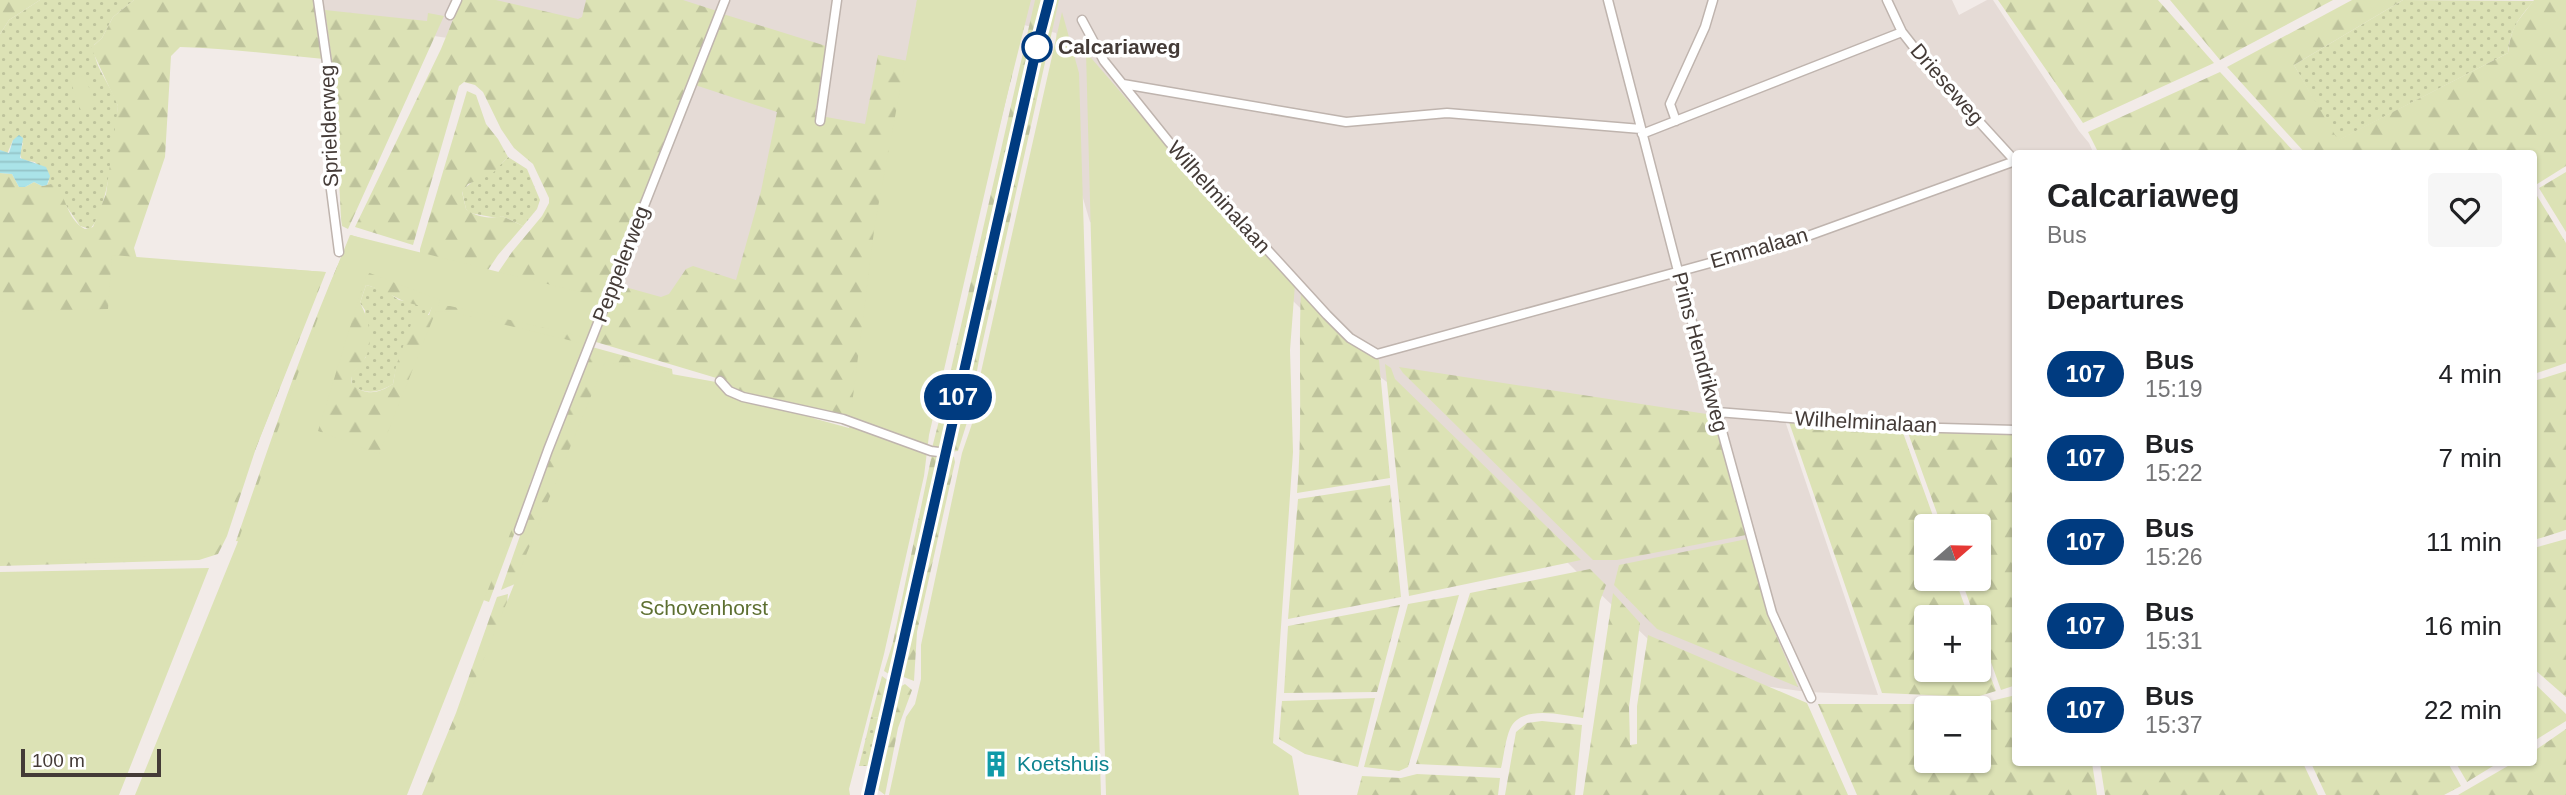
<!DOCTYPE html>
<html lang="en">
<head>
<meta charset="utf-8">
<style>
  :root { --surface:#fff; --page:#f6f6f6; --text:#202124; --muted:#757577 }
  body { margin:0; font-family:Arial,sans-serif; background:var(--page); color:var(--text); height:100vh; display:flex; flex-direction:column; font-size:26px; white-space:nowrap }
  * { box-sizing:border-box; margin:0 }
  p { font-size:23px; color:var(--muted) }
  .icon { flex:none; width:38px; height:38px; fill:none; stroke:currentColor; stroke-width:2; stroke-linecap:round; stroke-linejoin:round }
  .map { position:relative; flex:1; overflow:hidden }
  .side { position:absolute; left:2012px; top:150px; width:525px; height:616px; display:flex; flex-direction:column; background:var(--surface); border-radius:7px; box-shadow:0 2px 5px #0004 }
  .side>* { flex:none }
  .badge { padding:0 14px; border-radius:23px; font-size:24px; line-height:46px }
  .needle { width:46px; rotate:70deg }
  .buttons { position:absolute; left:1914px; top:514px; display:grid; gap:14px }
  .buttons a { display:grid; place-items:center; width:77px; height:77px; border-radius:7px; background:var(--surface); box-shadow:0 2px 5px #0004; font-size:35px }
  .scale { position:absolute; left:21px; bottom:18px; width:140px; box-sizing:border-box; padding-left:7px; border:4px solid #443b37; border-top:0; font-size:19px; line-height:24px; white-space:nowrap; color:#443b37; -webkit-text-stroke:5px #fff; paint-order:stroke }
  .map>.badge { position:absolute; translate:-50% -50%; box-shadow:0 0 0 4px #fff }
  h2 { padding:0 35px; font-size:26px; line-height:63px }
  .round { display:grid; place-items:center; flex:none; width:74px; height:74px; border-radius:7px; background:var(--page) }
  .overview { display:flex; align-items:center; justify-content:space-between; height:119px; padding:0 35px }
  h1 { font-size:33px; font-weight:700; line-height:52px }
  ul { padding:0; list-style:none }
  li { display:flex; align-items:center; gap:21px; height:84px; padding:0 35px }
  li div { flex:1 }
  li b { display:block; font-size:26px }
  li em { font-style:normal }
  li .badge { min-width:77px; font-weight:700; text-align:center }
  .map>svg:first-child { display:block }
  .residential { fill:#e5dbd6 }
  .grass { fill:url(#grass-dots) }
  .forest { fill:url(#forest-firs); fill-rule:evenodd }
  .park { fill:#dce2b5 }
  .water { fill:url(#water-rules) }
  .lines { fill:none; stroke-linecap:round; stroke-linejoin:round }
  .street-casing { stroke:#bfb4ae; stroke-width:11 }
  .secondary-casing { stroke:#cfb29e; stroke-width:14 }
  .street { stroke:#fff; stroke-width:8 }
  .secondary { stroke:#f8decb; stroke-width:10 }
  .line-casing { stroke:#fff; stroke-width:16 }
  .line { stroke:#003b80; stroke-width:10 }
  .stop-dot { fill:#fff; stroke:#003b80; stroke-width:3.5 }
  .labels { text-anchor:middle; stroke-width:7; stroke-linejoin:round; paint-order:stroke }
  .stop-label { font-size:21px; font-weight:bold; fill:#443b37; stroke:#fff; text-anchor:start }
  .street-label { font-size:21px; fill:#443b37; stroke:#fff }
  .park-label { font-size:21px; fill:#5d6f31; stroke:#fff }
  .culture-label { font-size:21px; fill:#0d838f; stroke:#fff; text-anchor:start }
</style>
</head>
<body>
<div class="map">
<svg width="2566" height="795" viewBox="0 0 2566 795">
  <defs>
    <pattern id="grass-dots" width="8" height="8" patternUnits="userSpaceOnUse" patternTransform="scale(1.75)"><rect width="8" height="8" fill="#dce2b5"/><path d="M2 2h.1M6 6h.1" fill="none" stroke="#bec39c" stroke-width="1.8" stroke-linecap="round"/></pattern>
    <pattern id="forest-firs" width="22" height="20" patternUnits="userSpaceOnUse" patternTransform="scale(1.75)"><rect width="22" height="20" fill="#dce2b5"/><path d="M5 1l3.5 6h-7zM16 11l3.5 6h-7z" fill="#bec39c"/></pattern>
    <pattern id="water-rules" width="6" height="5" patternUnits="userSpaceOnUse" patternTransform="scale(1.75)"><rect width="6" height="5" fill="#aae3e8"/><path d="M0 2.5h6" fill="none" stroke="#94c4c8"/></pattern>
  </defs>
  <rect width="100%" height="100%" fill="#f2ebe8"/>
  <path class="residential" d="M 318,0 L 1952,0 L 1959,15 L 1987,0 L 1993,0 L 2079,131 L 2089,143 L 2094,154 L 2016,154 L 2016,427 L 1903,424 L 1783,415 L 1878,695 L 1808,692 L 1742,683 L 1665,655 L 1577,572 L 1396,389 L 1337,344 L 1252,261 L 1090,222 L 1080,188 L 1056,33 L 1020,24 L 856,419 L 598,338 L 701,71 L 594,51 L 455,39 L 321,20 Z"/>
  <path class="grass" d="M 40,0 L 134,0 L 113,17 L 102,38 L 94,45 C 92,65 112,86 118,106 C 116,132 108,213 90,229 L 80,226 L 51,184 L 47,185 L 49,181 L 35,162 L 22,160 L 20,154 L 23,143 L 13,140 L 7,154 L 0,150 L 0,34 L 9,20 Z
    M 2403,0 L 2534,1 C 2519,17 2510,30 2508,53 L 2337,141 L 2294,65 Z
    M 508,157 L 527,169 L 540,200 L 537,209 L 523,226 L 502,216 L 497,218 L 470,213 L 466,209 L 462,191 C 475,176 495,173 508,157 Z
    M 366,285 L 384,290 L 399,300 L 433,305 C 426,323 410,335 402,352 C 397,362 395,373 393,384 C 378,393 366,395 351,385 L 352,373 L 366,357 L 365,310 L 360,303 Z
    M 871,717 L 881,718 L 871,766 L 859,766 Z"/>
  <path class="forest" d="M 0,0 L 40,0 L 9,20 L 0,34 Z
    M 134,0 L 315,0 L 324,59 C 276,55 228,48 180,47 L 171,56 L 165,157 L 134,248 L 137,259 L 326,272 L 256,448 L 227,536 L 218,554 L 199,560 L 0,566 L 0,173 L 12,174 L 19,187 L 25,187 L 34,182 L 42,186 L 51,184 L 57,186 C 67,201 68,220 85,229 L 93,227 L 106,194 L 118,106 L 91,48 L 102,38 L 113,17 Z
    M 461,0 L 496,0 L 578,19 L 582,17 L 586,0 L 683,0 L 717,11 L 546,449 L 533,444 L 519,481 L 532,486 L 489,602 L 383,565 L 348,557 L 236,541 C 272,438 306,334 351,235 L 411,254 L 484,293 L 512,252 L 542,216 L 549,203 L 549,198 L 533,164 L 514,148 L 501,129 L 483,92 L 475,85 L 464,82 L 459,86 L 413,245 L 355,227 L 441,49 ZM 366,285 C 392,292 404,307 432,306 L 429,315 L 414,316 L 396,366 L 393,384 C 377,394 367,396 351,384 C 352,369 356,371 364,360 C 375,344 369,319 360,303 Z
    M 917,0 L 1031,0 L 922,436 L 838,415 L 744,396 L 731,389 L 723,380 L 596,342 L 618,285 L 661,297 L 669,294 L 686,269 L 693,266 L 736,280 L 761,191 L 777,112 L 695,85 L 723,14 L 826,46 L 815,115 L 865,124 L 878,55 L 908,61 Z
    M 1035,0 L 1042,0 C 1013,150 972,297 943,447 L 937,449 L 932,448 L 942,409 Z
    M 1053,0 L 1059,0 L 980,354 L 969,416 L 958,451 L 950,452 Z
    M 1998,0 L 2158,0 L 2214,63 L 2083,123 Z
    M 2170,0 L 2333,0 L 2220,60 Z
    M 2352,0 L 2403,0 L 2294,65 L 2338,140 L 2508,53 C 2512,23 2518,22 2534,0 L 2566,0 L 2566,166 L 2534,186 L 2534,154 L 2306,154 L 2227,67 Z
    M 325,10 L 427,21 L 428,13 L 444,16 L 348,229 L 342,226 L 341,219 L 334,77 Z
    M 2220,72 L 2296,154 L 2099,154 L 2088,132 Z
    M 467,91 L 476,95 L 486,124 L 498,139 L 508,157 L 491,175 L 468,184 L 462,192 L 466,209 C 473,216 492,220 502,216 L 523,226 L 498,255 L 480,282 L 420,257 L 420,249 Z
    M 2566,172 L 2566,232 L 2539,188 Z
    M 2534,191 L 2566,243 L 2566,363 L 2534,374 Z
    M 1301,290 L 1348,340 L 1379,360 L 1390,478 L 1297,493 C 1303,425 1298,358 1301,290 Z
    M 592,347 L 672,369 L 689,509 L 501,590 L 522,530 Z
    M 1385,364 L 1391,368 L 1395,379 L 1581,560 L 1409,596 Z
    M 1399,367 L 1713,415 L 1746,535 L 1617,560 L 1593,560 L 1403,373 Z
    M 2566,371 L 2566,530 L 2534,540 L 2534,381 Z
    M 1789,422 L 1902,430 L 1937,527 L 1927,527 L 1927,579 L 1955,579 L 1969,618 L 1927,618 L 1927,670 L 1979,670 L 1979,646 L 1996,691 L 1976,697 L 1882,693 Z
    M 1907,430 L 2016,434 L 2016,685 L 2001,690 L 1979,629 L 1979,618 L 1975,618 L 1961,579 L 1979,579 L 1979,527 L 1942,527 Z
    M 932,454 L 940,460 L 892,676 L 884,671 L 893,642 Z
    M 949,455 L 954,457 L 955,462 L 917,632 L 914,681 L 901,676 Z
    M 1390,485 L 1401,597 L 1288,619 L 1298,499 Z
    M 1747,539 L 1768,616 L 1798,687 L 1657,629 L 1614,585 L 1619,565 Z
    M 2566,539 L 2566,697 L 2534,669 L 2534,548 Z
    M 1590,569 L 1606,585 L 1600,601 L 1583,718 C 1562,715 1521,704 1510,729 C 1505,741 1504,756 1501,768 L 1416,764 L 1470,593 Z
    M 1613,593 L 1640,623 L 1629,707 L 1630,745 L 1637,744 L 1637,706 L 1648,635 L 1807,703 L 1848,795 L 1583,795 Z
    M 508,594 L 506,613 L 440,795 L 422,795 L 456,713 L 497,597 Z
    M 1459,595 L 1408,767 L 1399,771 L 1364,767 L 1408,604 Z
    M 1400,605 L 1377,692 L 1284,693 L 1288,626 Z
    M 882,676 L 890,682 L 881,718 L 871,717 Z
    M 2534,683 L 2566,714 L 2566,721 L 2534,741 Z
    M 905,684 L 912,690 L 898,728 L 885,795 L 876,788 L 898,688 Z
    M 2016,695 L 2016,763 L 2092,763 L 2097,795 L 1857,795 L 1818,704 L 1978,704 ZM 1927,709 L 1979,709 L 1979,761 L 1927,761 Z
    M 1375,698 L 1358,767 L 1305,754 L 1279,739 L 1282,701 Z
    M 1542,721 L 1582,725 L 1575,795 L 1505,795 L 1516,732 L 1527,723 Z
    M 2566,729 L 2566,795 L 2458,795 L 2513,763 L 2534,763 L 2534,751 Z
    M 2100,763 L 2303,763 L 2318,795 L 2105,795 Z
    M 2311,763 L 2448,763 L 2461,786 L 2444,795 L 2326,795 Z
    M 2456,763 L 2498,763 L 2467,782 Z
    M 1417,774 L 1500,778 L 1498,795 L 1357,795 L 1362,776 L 1401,778 Z"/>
  <path class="park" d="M 917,0 L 1029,0 L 929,435 L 924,476 L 884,654 L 849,789 L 850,795 L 428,795 L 605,362 L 716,382 L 816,419 L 849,428 L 875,223 Z
    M 1062,12 L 1079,73 L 1101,795 L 889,795 L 906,717 L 915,704 L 921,679 L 921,645 L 962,453 L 974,418 L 981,372 Z
    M 1086,52 L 1174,154 L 1295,284 L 1290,350 L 1293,452 L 1273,743 L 1292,756 L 1299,795 L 1106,795 Z
    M 85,75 L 95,107 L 81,111 L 70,80 Z
    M 350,235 L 604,298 L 588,338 L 450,306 L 438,306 L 440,300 L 367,272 L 318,431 L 379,454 L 436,311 L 451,312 L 585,344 L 407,795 L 135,795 L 237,544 L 329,287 Z
    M 112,255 L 325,272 L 214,554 L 0,562 L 0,312 L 108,309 Z
    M 209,568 L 119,795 L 0,795 L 0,572 Z"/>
  <path class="water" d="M 19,135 L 23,138 L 20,158 L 46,167 L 50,176 L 47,185 L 42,186 L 34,182 L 25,187 L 19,187 L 12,174 L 0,173 L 0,150 L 9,153 L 13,140 Z"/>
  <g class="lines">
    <g class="street-casing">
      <path id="street" d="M 318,0 L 328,70 L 330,182 L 339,252
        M 1608,0 L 1678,271 L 1772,613 L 1811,698
        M 1887,0 L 1902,32 L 1931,69 L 2016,162
        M 450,15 L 457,0
        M 1082,20 L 1104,61 L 1169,142 L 1327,315 L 1350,338 L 1377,354 L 1805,237 L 2015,161
        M 1123,84 L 1346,122 L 1447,113 L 1641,129
        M 820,121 L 837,0
        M 1676,121 L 1670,104 L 1705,27 L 1713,0
        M 1642,134 L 1902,32
        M 720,381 L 729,391 L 743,397 L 843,419 L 931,451 L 946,453
        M 1717,412 L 1904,427 L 2016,430
        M 519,530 L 548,450 L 725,0"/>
    </g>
    <g class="secondary-casing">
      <path id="secondary" d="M 869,795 L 1037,46 L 1049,0"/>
    </g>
    <use href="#street" class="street"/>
    <use href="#secondary" class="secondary"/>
  </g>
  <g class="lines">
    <g class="line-casing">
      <path id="line" d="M 869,795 L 1037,46 L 1049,0"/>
    </g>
    <use href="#line" class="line"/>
  </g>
  <defs>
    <g id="building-bare" transform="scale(2.1)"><path d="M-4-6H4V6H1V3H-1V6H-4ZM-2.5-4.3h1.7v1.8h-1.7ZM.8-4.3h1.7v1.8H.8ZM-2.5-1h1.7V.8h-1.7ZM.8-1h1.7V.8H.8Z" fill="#0f9aa8" stroke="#fff" stroke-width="2.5" paint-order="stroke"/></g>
  </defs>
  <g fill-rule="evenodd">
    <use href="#building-bare" x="996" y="764"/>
  </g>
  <circle class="stop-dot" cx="1037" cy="47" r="14"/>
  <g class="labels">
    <g class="stop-label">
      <text x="1058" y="54">Calcariaweg</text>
    </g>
    <g class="street-label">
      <text transform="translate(1947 84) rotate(49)" y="7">Drieseweg</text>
      <text transform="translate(329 126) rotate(-92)" y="7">Sprielderweg</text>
      <text transform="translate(1219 197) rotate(48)" y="7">Wilhelminalaan</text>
      <text transform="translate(1759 248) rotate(-16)" y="7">Emmalaan</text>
      <text transform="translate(621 264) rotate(-69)" y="7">Peppelerweg</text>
      <text transform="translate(1700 352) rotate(75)" y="7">Prins Hendrikweg</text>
      <text transform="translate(1866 422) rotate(3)" y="7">Wilhelminalaan</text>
    </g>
    <g class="park-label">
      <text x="704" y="615">Schovenhorst</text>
    </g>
    <g class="culture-label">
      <text x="1017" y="771">Koetshuis</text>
    </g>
  </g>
</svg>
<div class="buttons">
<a><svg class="needle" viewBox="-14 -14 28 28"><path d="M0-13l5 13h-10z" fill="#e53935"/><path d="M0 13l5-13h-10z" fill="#757577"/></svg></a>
<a>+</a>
<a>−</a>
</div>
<div class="scale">100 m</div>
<b class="badge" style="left:958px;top:397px;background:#003b80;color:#fff">107</b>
<section class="side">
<div class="overview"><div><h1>Calcariaweg</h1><p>Bus</p></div><a class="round"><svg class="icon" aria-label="heart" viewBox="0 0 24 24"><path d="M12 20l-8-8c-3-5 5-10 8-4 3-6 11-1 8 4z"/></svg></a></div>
<h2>Departures</h2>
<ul>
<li><span class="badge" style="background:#003b80;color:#fff">107</span><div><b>Bus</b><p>15:19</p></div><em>4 min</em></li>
<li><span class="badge" style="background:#003b80;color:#fff">107</span><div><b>Bus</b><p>15:22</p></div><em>7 min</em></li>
<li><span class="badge" style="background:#003b80;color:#fff">107</span><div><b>Bus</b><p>15:26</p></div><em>11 min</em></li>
<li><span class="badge" style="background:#003b80;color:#fff">107</span><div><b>Bus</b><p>15:31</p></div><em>16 min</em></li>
<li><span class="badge" style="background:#003b80;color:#fff">107</span><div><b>Bus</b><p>15:37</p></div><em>22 min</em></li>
</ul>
</section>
</div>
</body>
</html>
